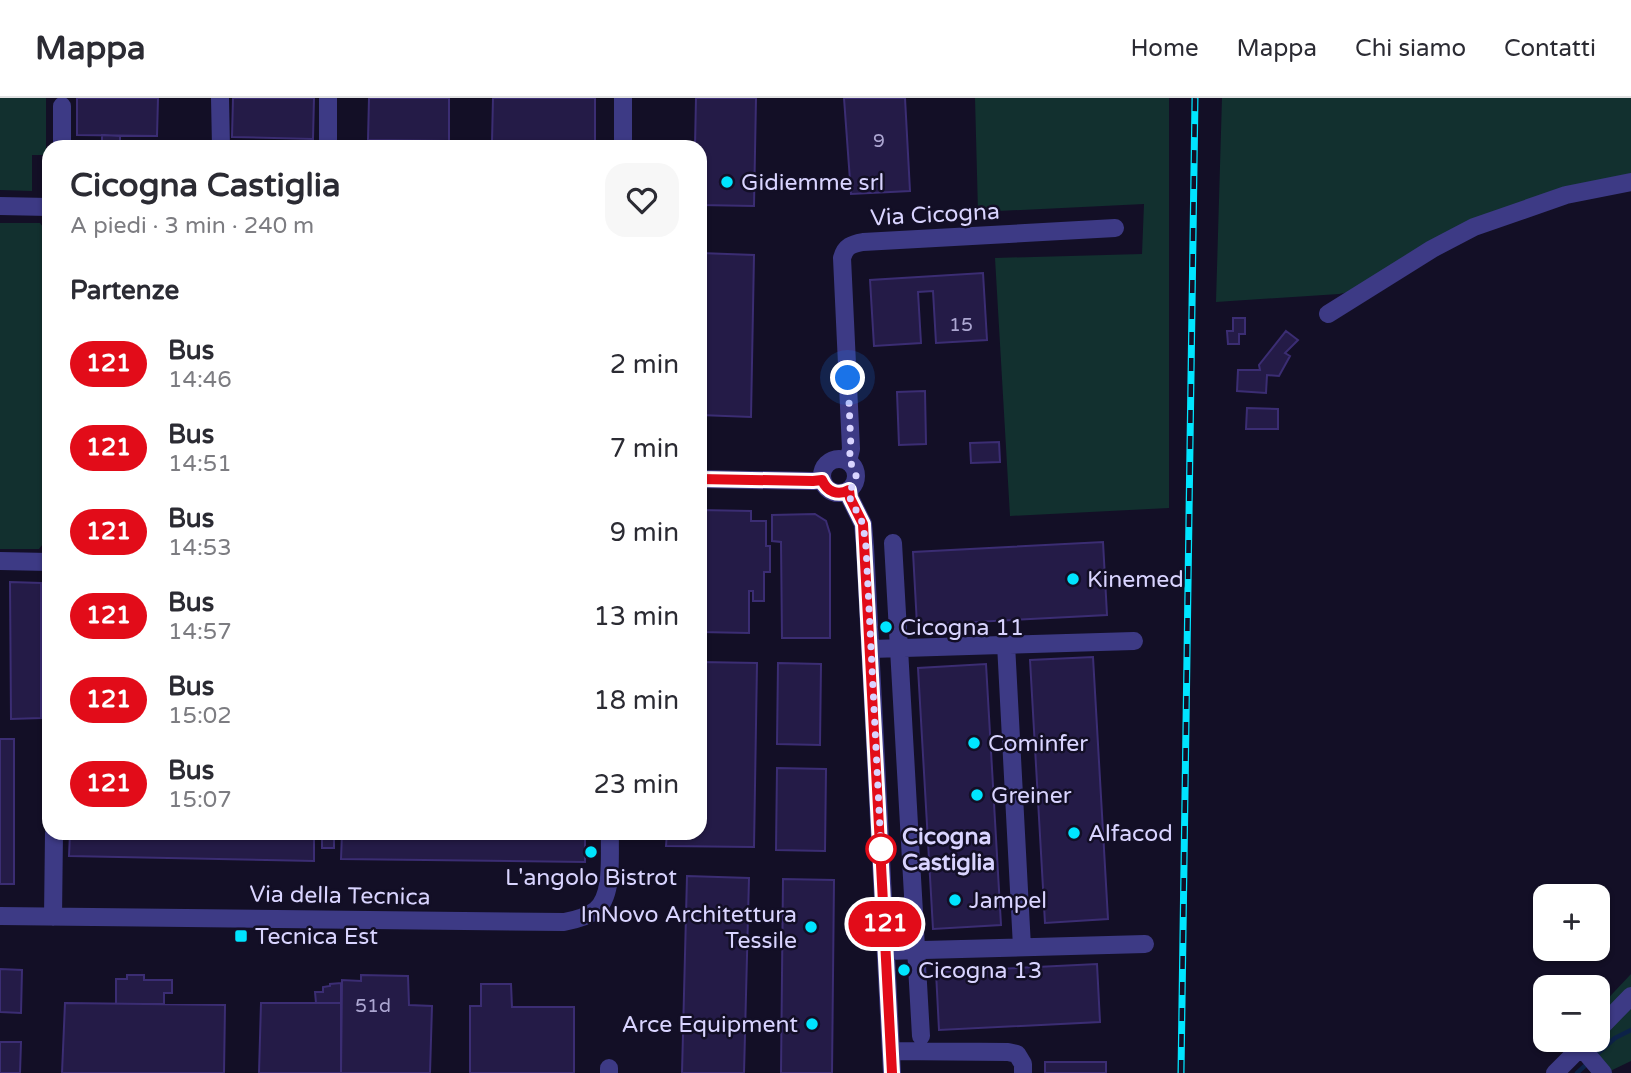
<!DOCTYPE html>
<html lang="it">
<head>
<meta charset="utf-8">
<style>
  :root { --surface:#fff; --page:#f7f7f7; --text:#2b2b33; --muted:#7c7c81; --line:#e1e1e2 }
  body { margin:0; font-family:"Varela Round",sans-serif; background:var(--page); color:var(--text); height:100vh; display:flex; flex-direction:column; font-size:26px; white-space:nowrap }
  * { box-sizing:border-box; margin:0 }
  p { font-size:23px; color:var(--muted) }
  .icon { flex:none; width:38px; height:38px; fill:none; stroke:currentColor; stroke-width:2; stroke-linecap:round; stroke-linejoin:round }
  .map { position:relative; flex:1; overflow:hidden }
  .details { position:absolute; left:42px; top:42px; width:665px; height:700px; display:flex; flex-direction:column; background:var(--surface); border-radius:21px; box-shadow:0 2px 5px #0004 }
  .details>* { flex:none }
  .badge { padding:0 14px; border-radius:23px; font-size:24px; line-height:46px }
  .controls { position:absolute; left:1533px; top:786px; display:grid; gap:14px }
  .controls a { display:grid; place-items:center; width:77px; height:77px; border-radius:14px; background:var(--surface); box-shadow:0 2px 5px #0004; font-size:35px }
  .you { position:absolute; width:35px; height:35px; margin:-18px; border:5px solid #fff; border-radius:50%; background:#1a73e8; box-shadow:0 0 0 10px #1a73e833 }
  .map>.badge { position:absolute; translate:-50% -50%; box-shadow:0 0 0 4px #fff }
  h2 { padding:0 28px; font-size:26px; line-height:63px }
  .round { display:grid; place-items:center; flex:none; width:74px; height:74px; border-radius:21px; background:var(--page) }
  .headline { display:flex; align-items:center; justify-content:space-between; height:119px; padding:0 28px }
  h1 { font-size:33px; font-weight:700; line-height:52px }
  ul { padding:0; list-style:none }
  li { display:flex; align-items:center; gap:21px; height:84px; padding:0 28px }
  li div { flex:1 }
  li b { display:block; font-size:26px }
  li em { font-style:normal }
  li .badge { min-width:77px; font-weight:700; text-align:center }
  header { display:flex; align-items:center; gap:42px; box-sizing:border-box; height:98px; padding:0 35px; background:var(--surface); border-bottom:2px solid var(--line) }
  header strong { font-size:33px }
  nav { display:flex; gap:38px; margin-inline-start:auto; font-size:24px }
  .map>svg:first-child { display:block }
  .green { fill:#12302f }
  .lines { fill:none; stroke-linecap:round; stroke-linejoin:round }
  .stream { stroke:#0c2248; stroke-width:4.5 }
  .building { fill:#241b47; stroke:#3b2d73; stroke-width:2 }
  .minor { stroke:#3d3a85; stroke-width:18 }
  .rail-casing { stroke:#00e5ff; stroke-width:7 }
  .rail { stroke:#130f26; stroke-width:4.5; stroke-dasharray:13; stroke-linecap:butt }
  .line-casing { stroke:#fff; stroke-width:16 }
  .line { stroke:#e20c19; stroke-width:10 }
  .walk { stroke:#d9d4ff; stroke-width:7; stroke-dasharray:0 12.6 }
  .poi-dot { fill:#00e5ff; stroke:#130f26; stroke-width:2.5 }
  .stop-dot { fill:#fff; stroke:#e20c19; stroke-width:3.5 }
  .labels { text-anchor:middle; stroke-width:5; stroke-linejoin:round; paint-order:stroke }
  .number-label { font-size:19px; fill:#aca6d1 }
  .poi-label { font-size:23px; fill:#d9d4ff; stroke:#130f26; text-anchor:start }
  .street-label { font-size:23px; fill:#d9d4ff; stroke:#130f26 }
  .stop-label { font-size:23px; font-weight:bold; fill:#d9d4ff; stroke:#130f26; text-anchor:start }
</style>
</head>
<body>
<header>
<strong>Mappa</strong>
<nav><a>Home</a><a>Mappa</a><a>Chi siamo</a><a>Contatti</a></nav>
</header>
<div class="map">
<svg width="1631" height="975" viewBox="0 0 1631 975">
  <rect width="100%" height="100%" fill="#130f26"/>
  <path class="green" d="M 0,0 L 46,0 L 46,57 L 32,57 L 32,93 L 0,92 Z
    M 975,0 L 1169,0 L 1169,410 L 1010,418 L 995,160 L 1142,156 L 1144,106 L 978,114 Z
    M 1222,0 L 1631,0 L 1631,79 L 1529,105 L 1368,190 L 1339,196 L 1216,204 Z
    M 0,125 L 40,125 L 49,137 L 45,443 L 39,451 L 0,451 Z
    M 1631,876 L 1631,963 L 1606,975 L 1584,942 L 1598,942 L 1598,911 Z"/>
  <g class="lines">
    <path class="stream" d="M 1595,958 L 1615,940 L 1631,932
      M 1577,975 L 1589,964"/>
  </g>
  <path class="building" d="M 77,0 L 158,0 L 157,38 L 77,37 Z
    M 233,0 L 314,0 L 313,41 L 232,39 Z
    M 369,0 L 449,0 L 449,43 L 368,42 Z
    M 493,0 L 595,0 L 595,45 L 492,44 Z
    M 696,0 L 756,0 L 754,108 L 700,107 L 700,49 L 695,49 Z
    M 844,0 L 905,0 L 910,93 L 851,96 Z
    M 102,37 L 120,38 L 120,44 L 139,45 L 139,49 L 94,49 L 94,44 L 102,44 Z
    M 395,43 L 413,43 L 413,48 L 421,49 L 386,49 L 395,48 Z
    M 552,44 L 595,45 L 595,49 L 552,49 Z
    M 700,155 L 754,157 L 751,319 L 700,317 Z
    M 983,175 L 987,242 L 936,245 L 933,193 L 918,194 L 921,245 L 874,248 L 870,182 Z
    M 1233,220 L 1245,220 L 1245,236 L 1239,236 L 1239,246 L 1228,246 L 1227,233 L 1233,233 Z
    M 1286,233 L 1298,242 L 1285,255 L 1290,258 L 1279,278 L 1267,277 L 1266,295 L 1237,293 L 1238,272 L 1260,272 L 1259,267 Z
    M 925,293 L 926,346 L 899,347 L 897,294 Z
    M 1247,310 L 1278,311 L 1278,331 L 1246,331 Z
    M 999,344 L 1000,364 L 971,365 L 970,345 Z
    M 700,412 L 751,413 L 751,423 L 766,423 L 766,448 L 770,448 L 770,474 L 764,474 L 764,503 L 753,503 L 753,493 L 749,493 L 749,535 L 700,534 Z
    M 815,416 L 826,423 L 830,436 L 830,540 L 782,540 L 781,444 L 772,443 L 772,417 Z
    M 1103,444 L 1107,517 L 917,527 L 913,454 Z
    M 10,484 L 41,485 L 41,620 L 11,621 Z
    M 1093,559 L 1108,821 L 1045,825 L 1030,562 Z
    M 700,564 L 757,565 L 754,749 L 666,748 L 667,735 L 700,735 Z
    M 778,565 L 821,566 L 820,647 L 777,646 Z
    M 986,566 L 1001,827 L 933,831 L 918,570 Z
    M 0,641 L 14,641 L 14,786 L 0,786 Z
    M 777,670 L 826,671 L 825,753 L 776,752 Z
    M 70,735 L 314,735 L 314,763 L 69,758 Z
    M 322,735 L 334,736 L 334,750 L 322,750 Z
    M 342,735 L 585,735 L 585,764 L 341,761 Z
    M 687,778 L 749,780 L 744,975 L 682,975 Z
    M 783,781 L 834,782 L 832,975 L 781,975 Z
    M 1097,866 L 1100,924 L 939,932 L 936,874 Z
    M 0,871 L 22,872 L 21,915 L 0,914 Z
    M 127,877 L 144,877 L 144,882 L 172,882 L 172,895 L 164,895 L 164,906 L 116,906 L 116,881 L 127,881 Z
    M 361,877 L 408,878 L 409,907 L 432,908 L 430,975 L 341,975 L 342,882 L 361,883 Z
    M 341,885 L 341,905 L 316,905 L 315,894 L 323,894 L 323,889 L 330,888 L 330,886 Z
    M 481,886 L 511,886 L 512,909 L 574,909 L 574,975 L 470,975 L 470,908 L 481,908 Z
    M 65,905 L 225,907 L 224,975 L 62,975 Z
    M 261,905 L 341,905 L 341,975 L 259,975 Z
    M 0,944 L 21,944 L 20,975 L 0,975 Z
    M 1045,964 L 1106,964 L 1106,975 L 1045,975 Z"/>
  <g class="lines">
    <path class="minor" d="M 220,0 L 221,49
      M 328,0 L 328,49
      M 62,49 L 62,8
      M 623,49 L 623,0
      M 0,108 L 49,109
      M 1328,216 L 1432,151 L 1474,129 L 1566,97 L 1631,84
      M822 378a17 17 0 1 1 34 0a17 17 0 1 1-34 0Z
      M 848,363 L 851,351 L 842,160 C 845,148 852,146 863,144 L 1115,130
      M 700,381 L 813,383 L 822,382
      M 849,392 L 850,400 L 863,426 L 865,449 L 892,975
      M 893,445 L 921,938
      M 0,463 L 49,464
      M 1006,546 L 1022,849
      M 871,551 L 1134,543
      M 0,818 L 564,824 C 575,822 587,819 596,812 C 614,797 609,756 610,735
      M 53,819 L 54,735
      M 886,853 L 1145,846
      M 1598,932 L 1631,898
      M 1581,949 L 1603,975
      M 891,953 L 1008,954 L 1017,956 L 1023,966 L 1023,975
      M 609,970 L 609,975
      M 1555,975 L 1588,942"/>
    <g class="rail-casing">
      <path id="rail" d="M 1181,975 L 1195,0"/>
    </g>
    <use href="#rail" class="rail"/>
  </g>
  <g class="lines">
    <g class="line-casing">
      <path id="line" d="M 700,381 L 813,383 L 822,382 C 827,394 838,398 849,392 L 850,400 L 863,426 L 892,975"/>
    </g>
    <use href="#line" class="line"/>
    <path class="walk" d="M 848,280 L 851,351 L 848,363 C 858,371 859,383 849,392 L 850,400 L 863,426 L 866,449 L 881,751"/>
  </g>
  <g class="poi-dot">
    <circle cx="727" cy="84" r="7"/>
    <circle cx="1073" cy="481" r="7"/>
    <circle cx="886" cy="529" r="7"/>
    <circle cx="974" cy="645" r="7"/>
    <circle cx="977" cy="697" r="7"/>
    <circle cx="1074" cy="735" r="7"/>
    <circle cx="591" cy="754" r="7"/>
    <circle cx="955" cy="802" r="7"/>
    <circle cx="811" cy="829" r="7"/>
    <rect x="234" y="831" width="14" height="14" rx="3.5"/>
    <circle cx="904" cy="872" r="7"/>
    <circle cx="812" cy="926" r="7"/>
  </g>
  <circle class="stop-dot" cx="881" cy="751" r="14"/>
  <g class="labels">
    <g class="number-label">
      <text x="879" y="49">9</text>
      <text x="961" y="233">15</text>
      <text x="373" y="914">51d</text>
    </g>
    <g class="poi-label">
      <text x="741" y="92">Gidiemme srl</text>
      <text x="1087" y="489">Kinemed</text>
      <text x="900" y="537">Cicogna 11</text>
      <text x="988" y="653">Cominfer</text>
      <text x="991" y="705">Greiner</text>
      <text x="1088" y="743">Alfacod</text>
      <text x="591" y="787" text-anchor="middle">L'angolo Bistrot</text>
      <text x="969" y="810">Jampel</text>
      <text x="797" y="824" text-anchor="end">InNovo Architettura<tspan x="797" dy="26">Tessile</tspan></text>
      <text x="255" y="846">Tecnica Est</text>
      <text x="918" y="880">Cicogna 13</text>
      <text x="798" y="934" text-anchor="end">Arce Equipment</text>
    </g>
    <g class="street-label">
      <text transform="translate(935 116) rotate(-3)" y="8">Via Cicogna</text>
      <text transform="translate(340 797) rotate(1)" y="8">Via della Tecnica</text>
    </g>
    <g class="stop-label">
      <text x="902" y="746">Cicogna<tspan x="902" dy="26">Castiglia</tspan></text>
    </g>
  </g>
</svg>
<div class="controls">
<a>+</a>
<a>−</a>
</div>
<div class="you" style="left:848px;top:280px"></div>
<b class="badge" style="left:885px;top:826px;background:#e20c19;color:#fff">121</b>
<section class="details">
<div class="headline"><div><h1>Cicogna Castiglia</h1><p>A piedi · 3 min · 240 m</p></div><a class="round"><svg class="icon" aria-label="heart" viewBox="0 0 24 24"><path d="M12 20l-8-8c-3-5 5-10 8-4 3-6 11-1 8 4z"/></svg></a></div>
<h2>Partenze</h2>
<ul>
<li><span class="badge" style="background:#e20c19;color:#fff">121</span><div><b>Bus</b><p>14:46</p></div><em>2 min</em></li>
<li><span class="badge" style="background:#e20c19;color:#fff">121</span><div><b>Bus</b><p>14:51</p></div><em>7 min</em></li>
<li><span class="badge" style="background:#e20c19;color:#fff">121</span><div><b>Bus</b><p>14:53</p></div><em>9 min</em></li>
<li><span class="badge" style="background:#e20c19;color:#fff">121</span><div><b>Bus</b><p>14:57</p></div><em>13 min</em></li>
<li><span class="badge" style="background:#e20c19;color:#fff">121</span><div><b>Bus</b><p>15:02</p></div><em>18 min</em></li>
<li><span class="badge" style="background:#e20c19;color:#fff">121</span><div><b>Bus</b><p>15:07</p></div><em>23 min</em></li>
</ul>
</section>
</div>
</body>
</html>
